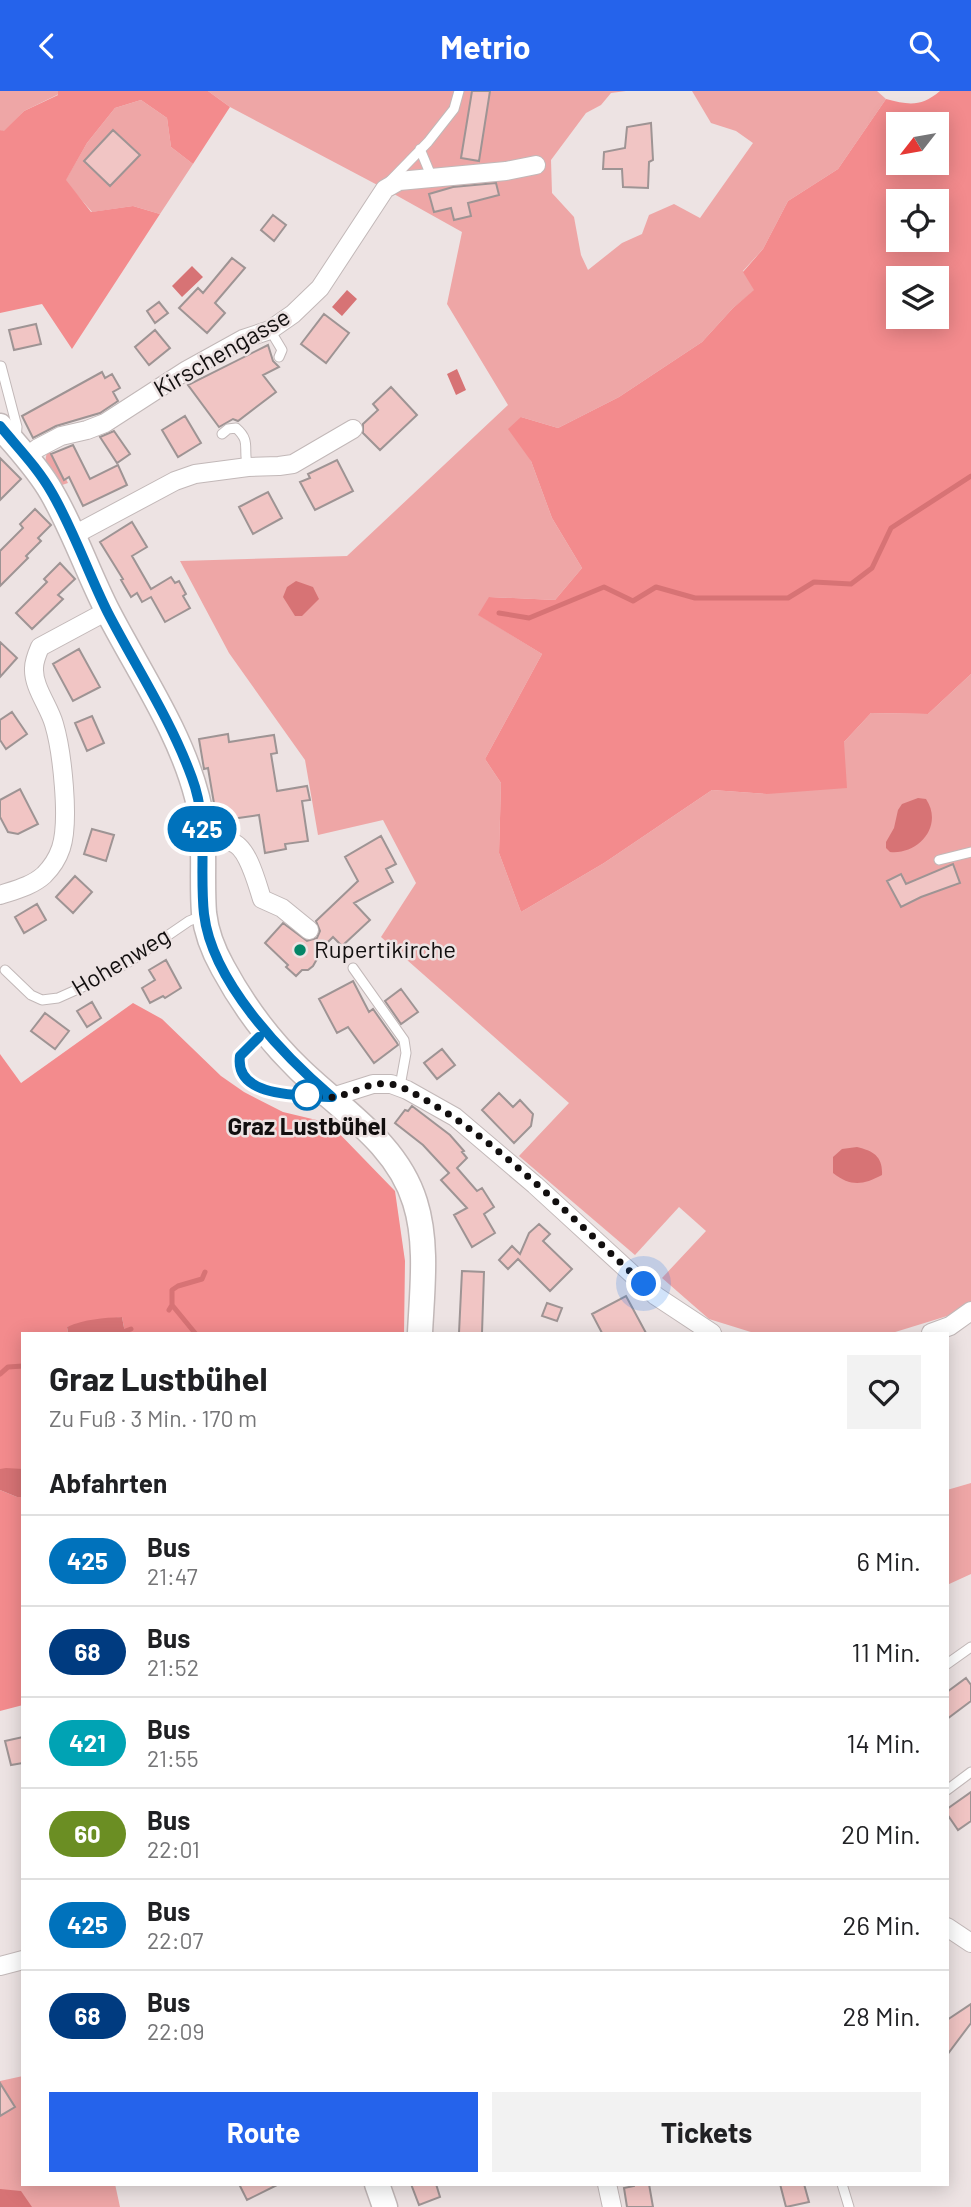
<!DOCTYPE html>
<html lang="de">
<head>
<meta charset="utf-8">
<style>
  :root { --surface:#fff; --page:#f2f2f2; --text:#202124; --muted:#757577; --line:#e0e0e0; --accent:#2563eb }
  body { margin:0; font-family:Barlow,sans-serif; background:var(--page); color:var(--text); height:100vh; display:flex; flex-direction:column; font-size:26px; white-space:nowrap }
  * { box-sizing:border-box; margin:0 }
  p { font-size:23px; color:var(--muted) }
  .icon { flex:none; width:38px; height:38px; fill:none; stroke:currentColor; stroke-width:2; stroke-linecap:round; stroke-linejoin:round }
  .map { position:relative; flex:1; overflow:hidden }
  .drawer { position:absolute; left:21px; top:1241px; width:928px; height:854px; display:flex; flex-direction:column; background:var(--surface); border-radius:0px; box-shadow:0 4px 18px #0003 }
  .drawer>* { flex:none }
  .badge { padding:0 14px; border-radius:23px; font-size:24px; line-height:46px }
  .needle { width:46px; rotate:239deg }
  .buttons { position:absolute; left:886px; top:21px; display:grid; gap:14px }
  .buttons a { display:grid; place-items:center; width:63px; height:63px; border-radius:0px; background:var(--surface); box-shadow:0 4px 18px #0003; font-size:35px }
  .you { position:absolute; width:35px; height:35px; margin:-18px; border:5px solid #fff; border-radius:50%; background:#1a73e8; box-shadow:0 0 0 10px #1a73e833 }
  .map>.badge { position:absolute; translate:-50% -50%; box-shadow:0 0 0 4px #fff }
  h2 { padding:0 28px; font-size:26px; line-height:63px }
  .round { display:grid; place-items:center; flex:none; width:74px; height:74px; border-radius:0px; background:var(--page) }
  .head { display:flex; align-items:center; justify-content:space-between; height:119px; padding:0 28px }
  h1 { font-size:33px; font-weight:700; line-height:52px }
  .primary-button { display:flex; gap:14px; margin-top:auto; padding:14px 28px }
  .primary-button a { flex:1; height:80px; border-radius:0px; background:var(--accent); color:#fff; font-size:28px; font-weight:700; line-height:80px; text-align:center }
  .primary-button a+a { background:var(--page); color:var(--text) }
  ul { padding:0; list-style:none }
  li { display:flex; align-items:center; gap:21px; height:91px; padding:0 28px; border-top:2px solid var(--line) }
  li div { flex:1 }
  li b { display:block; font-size:26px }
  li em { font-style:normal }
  li .badge { min-width:77px; font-weight:700; text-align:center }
  header { display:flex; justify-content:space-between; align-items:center; height:91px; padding:0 28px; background:var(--accent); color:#fff; font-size:32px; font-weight:700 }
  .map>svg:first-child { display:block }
  .green { fill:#eea6a6 }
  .forest { fill:#f38b8d; fill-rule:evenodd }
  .water { fill:#d77375 }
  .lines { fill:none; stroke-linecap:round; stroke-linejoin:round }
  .stream { stroke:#d77375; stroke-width:5 }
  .building { fill:#f1c5c4; stroke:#9e9494; stroke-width:2 }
  .service-casing { stroke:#c2b8b8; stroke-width:11 }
  .minor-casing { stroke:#c2b8b8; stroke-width:20 }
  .secondary-casing { stroke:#c2b8b8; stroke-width:27 }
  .service { stroke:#fff; stroke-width:9 }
  .minor { stroke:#fff; stroke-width:18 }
  .secondary { stroke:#fff; stroke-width:24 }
  .line-casing { stroke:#fff; stroke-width:16 }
  .line { stroke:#0072bc; stroke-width:10 }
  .walk { stroke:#120f0f; stroke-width:7; stroke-dasharray:0 12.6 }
  .poi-dot { fill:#048567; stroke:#ede3e3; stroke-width:2.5 }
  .stop-dot { fill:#fff; stroke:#0072bc; stroke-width:3.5 }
  .labels { text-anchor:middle; stroke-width:5; stroke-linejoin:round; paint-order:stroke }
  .street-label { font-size:24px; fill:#120f0f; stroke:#ede3e3 }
  .poi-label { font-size:24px; fill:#120f0f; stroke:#ede3e3; text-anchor:start }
  .stop-label { font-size:24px; font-weight:bold; fill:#120f0f; stroke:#ede3e3 }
</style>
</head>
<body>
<header><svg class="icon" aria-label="back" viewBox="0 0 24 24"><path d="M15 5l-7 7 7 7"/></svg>Metrio<svg class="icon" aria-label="search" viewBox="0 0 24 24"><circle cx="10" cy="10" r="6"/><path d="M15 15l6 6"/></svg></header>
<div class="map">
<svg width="971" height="2116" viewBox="0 0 971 2116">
  <rect width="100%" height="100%" fill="#ede3e3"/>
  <path class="green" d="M 0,0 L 58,0 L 59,3 L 24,20 L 4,41 L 0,39 Z
    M 208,0 L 626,0 L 611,2 L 601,14 L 586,22 L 551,69 L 552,102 L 574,126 L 581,164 L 588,179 L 622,152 L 642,143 L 649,124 L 674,113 L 700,127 L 753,52 L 736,40 L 711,32 L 692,0 L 877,0 L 886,8 L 838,78 L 788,110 L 763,158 L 743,180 L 755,199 L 733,217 L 702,251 L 619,306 L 558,337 L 521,326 L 531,370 L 552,427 L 582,477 L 555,509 L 490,506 L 479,524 L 542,563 L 485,668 L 501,692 L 499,762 L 521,821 L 604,772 L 712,699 L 767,703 L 844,651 L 871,622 L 928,623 L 971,583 L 971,1211 L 957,1222 L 892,1242 L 754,1242 L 709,1228 L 662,1187 L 706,1140 L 679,1116 L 635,1164 L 519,1065 L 569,1012 L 381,846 L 416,792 L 383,729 L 318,744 L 305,669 L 229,562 L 180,470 L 347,465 L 508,314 L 447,213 L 462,141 L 385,98 L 230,16 Z
    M 141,9 L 167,27 L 171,56 L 193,73 L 160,123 L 133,115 L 92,121 L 65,90 L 87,52 L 115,17 Z
    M 49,358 L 64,388 L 66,388 L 68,392 L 59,395 C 51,383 40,373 49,358 Z
    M 971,1392 L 971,1483 L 947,1494 L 947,1399 Z
    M 23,1985 L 23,2093 L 115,2093 L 120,2116 L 0,2116 L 0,1990 Z"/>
  <path class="forest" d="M 58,0 L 208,0 L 230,16 L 193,73 L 171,56 L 167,27 L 141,9 L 115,17 L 87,52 L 66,89 L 91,121 L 133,115 L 160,123 L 72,258 L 42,213 L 0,222 L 0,39 L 4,40 L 24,20 L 58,4 Z
    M 940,0 L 971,0 L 971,583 L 928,623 L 871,622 L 844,651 L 847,697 L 767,703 L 712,699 L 604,772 L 521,821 L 499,762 L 501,692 L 485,668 L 542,563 L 478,524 L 489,506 L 555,509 L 582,477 L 552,427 L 531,370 L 508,338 L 521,326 L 558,337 L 619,306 L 702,251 L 733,217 L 754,199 L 743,181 L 763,158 L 788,110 L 838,78 L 886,8 C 909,14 921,16 940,0 ZM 936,33 L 936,72 L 898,72 L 898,33 ZM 936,110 L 936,149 L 898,149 L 898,110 ZM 898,187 L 936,187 L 936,226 L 898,226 Z
    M 133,912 L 162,928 L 221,985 L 244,1001 L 283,1021 L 329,1032 L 395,1100 L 405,1170 L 404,1242 L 125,1242 L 122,1226 L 67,1236 L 68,1242 L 23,1242 L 23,1378 L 0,1378 L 0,963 L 21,992 Z
    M 0,1399 L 17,1406 L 23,1406 L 23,1614 L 0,1620 Z"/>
  <path class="water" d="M 192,175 L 203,186 L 182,206 L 172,195 Z
    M 347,199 L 357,208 L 342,225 L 332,216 Z
    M 457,278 L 466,299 L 456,304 L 447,283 Z
    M 296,490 L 313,496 L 319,508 L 302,525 L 295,525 L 283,506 L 287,496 Z
    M 918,707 L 926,708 C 944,735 918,764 890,761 L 886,757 L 886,751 L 894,737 L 898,719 L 902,713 Z
    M 857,1056 C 874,1060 883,1066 882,1084 C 863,1094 851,1096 833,1082 L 833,1066 L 842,1058 Z
    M 122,1226 L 125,1242 L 68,1242 L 67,1236 C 85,1228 103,1227 122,1226 Z
    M 6,1377 L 23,1378 L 23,1406 L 17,1406 L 0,1399 L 0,1378 Z
    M 0,2098 L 21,2100 L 32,2116 L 0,2116 Z"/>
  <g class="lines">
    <path class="stream" d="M 499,522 L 529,527 L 604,496 L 633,510 L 656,496 L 695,507 L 788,507 L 814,491 L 851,493 L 872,477 L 891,437 L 971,385
      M 172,1214 L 195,1242
      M 169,1219 L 172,1214 L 172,1199 L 178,1195 L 202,1188 L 205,1181
      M 120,1242 L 131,1238
      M 0,1283 L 8,1276 L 23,1275"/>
  </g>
  <path class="building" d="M 472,0 L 490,0 L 479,70 L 461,67 Z
    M 651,32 L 653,69 L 649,71 L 648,97 L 623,96 L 622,78 L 603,78 L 604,61 L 625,57 L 627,36 Z
    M 113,39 L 140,64 L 110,95 L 84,70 Z
    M 496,92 L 499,104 L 468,112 L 471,125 L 454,129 L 451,117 L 434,121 L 429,103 L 453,96 Z
    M 273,124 L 286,134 L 274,150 L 261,139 Z
    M 232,167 L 245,177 L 215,212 L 225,222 L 207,242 L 179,217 L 198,197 L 203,202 Z
    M 159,211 L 168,222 L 155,232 L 147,220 Z
    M 324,223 L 349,242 L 326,272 L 301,253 Z
    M 36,233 L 41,253 L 14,259 L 9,239 Z
    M 155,239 L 170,257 L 149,274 L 135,256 Z
    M 268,254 L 273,270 L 279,276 L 263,284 L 276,301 L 238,330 L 233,328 L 219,336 L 188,294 Z
    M 102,281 L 105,287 L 112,283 L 120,297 L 113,301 L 118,310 L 100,322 L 56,335 L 33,347 L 22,325 Z
    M 391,296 L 417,324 L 380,359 L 363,342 L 363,333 L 378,319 L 373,313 Z
    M 185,325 L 201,352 L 178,366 L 162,339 Z
    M 114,340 L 130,363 L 117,372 L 100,346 Z
    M 73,354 L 90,388 L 118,374 L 127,394 L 83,415 L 69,386 L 64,389 L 51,363 Z
    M 0,367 L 21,388 L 0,409 Z
    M 337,369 L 353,400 L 315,419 L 300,391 L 310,387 L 308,383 Z
    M 268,401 L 282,427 L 253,443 L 239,416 Z
    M 35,418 L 51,434 L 38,447 L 41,450 L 26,465 L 28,467 L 0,495 L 0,460 L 23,437 L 20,433 Z
    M 132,431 L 147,456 L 132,465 L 151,498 L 171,486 L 175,492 L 179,490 L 186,503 L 183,505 L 190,517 L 165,531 L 151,506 L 142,511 L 137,502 L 131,506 L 121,489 L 123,488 L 100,451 Z
    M 60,472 L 75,488 L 58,504 L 63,508 L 32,538 L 16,522 L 47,491 L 44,488 Z
    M 0,551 L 17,567 L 0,586 Z
    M 79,558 L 100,596 L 73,610 L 53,573 Z
    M 12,621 L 27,643 L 6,658 L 0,649 L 0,629 Z
    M 92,625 L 104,652 L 87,660 L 75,632 Z
    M 228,643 L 229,651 L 274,644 L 277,662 L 271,663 L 277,700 L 307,695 L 310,709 L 302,710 L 308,750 L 285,753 L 286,758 L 265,762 L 259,724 L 217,730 L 208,677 L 204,678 L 199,648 Z
    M 20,698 L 38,733 L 18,743 L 8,741 L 0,726 L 0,709 Z
    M 92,738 L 114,744 L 106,770 L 84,763 Z
    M 381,745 L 396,773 L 386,778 L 393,791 L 354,812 L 370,829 L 342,855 L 333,846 L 317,862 L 317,868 L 313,875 L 308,879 L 302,879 L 296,885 L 286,876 L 288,874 L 265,852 L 283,832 L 307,850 L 317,847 L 320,840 L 316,830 L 358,790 L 345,766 Z
    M 953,773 L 960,792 L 921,806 L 901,816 L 887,790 L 901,783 L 906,793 Z
    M 75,785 L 92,801 L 73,822 L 56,806 Z
    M 37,813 L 46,829 L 24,842 L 15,826 Z
    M 166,869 L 181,897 L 165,907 L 163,905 L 150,912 L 142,897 L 155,889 L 149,879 Z
    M 353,890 L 369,921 L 373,918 L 397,952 L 398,954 L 374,972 L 348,936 L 337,942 L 319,908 Z
    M 401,898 L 418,921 L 401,933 L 385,910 Z
    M 92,911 L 101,927 L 87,936 L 77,920 Z
    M 45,922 L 69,940 L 55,958 L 31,940 Z
    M 442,958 L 455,974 L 437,988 L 424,972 Z
    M 499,1002 L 513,1016 L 520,1009 L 533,1023 L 531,1035 L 514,1052 L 482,1019 Z
    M 412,1015 L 450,1044 L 464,1060 L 462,1061 L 467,1067 L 457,1077 L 477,1100 L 482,1097 L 494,1116 L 484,1123 L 495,1142 L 472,1156 L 454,1124 L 467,1117 L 441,1089 L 449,1082 L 423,1054 L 395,1032 L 405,1019 L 408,1020 Z
    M 539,1133 L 550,1143 L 543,1150 L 572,1178 L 550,1200 L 518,1168 L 508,1178 L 499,1169 L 512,1155 L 520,1163 L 529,1142 Z
    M 462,1180 L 484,1181 L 482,1242 L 459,1242 Z
    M 626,1205 L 646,1242 L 602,1242 L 592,1223 Z
    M 547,1212 L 562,1217 L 557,1230 L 542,1225 Z
    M 966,1587 L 971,1594 L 971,1610 L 947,1628 L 947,1601 Z
    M 23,1646 L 23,1672 L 11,1674 L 5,1650 Z
    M 971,1701 L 971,1730 L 958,1739 L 947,1723 L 947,1718 Z
    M 971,1913 L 971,1932 L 947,1964 L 947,1929 Z
    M 0,1992 L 15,2016 L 0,2025 Z
    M 239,2093 L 279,2093 L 247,2109 Z
    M 411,2093 L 436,2093 L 440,2106 L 419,2114 Z
    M 634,2093 L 649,2093 L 653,2116 L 627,2116 L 624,2097 L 634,2095 Z
    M 780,2093 L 804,2093 L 809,2111 L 786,2116 Z"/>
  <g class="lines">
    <g class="service-casing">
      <path id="service" d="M 420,58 L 432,87
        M 390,90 L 428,51 L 454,18 L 459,0
        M 270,239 L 282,259 L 279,266
        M 1,275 L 17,336 L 16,348
        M 222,343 L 228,338 L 236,337 C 252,351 242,358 248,376
        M 939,769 L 971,761
        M 353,877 L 404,949 L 406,962 L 400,995
        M 5,879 L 31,904 L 42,909 L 58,907 L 87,894 L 129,871 L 189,830 L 204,824
        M 264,941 L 240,965 C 235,1006 293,1003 320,1005
        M 947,1573 L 971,1556
        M 947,1699 L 971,1681
        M 842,2093 L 849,2116"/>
    </g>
    <g class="minor-casing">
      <path id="minor" d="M 26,366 L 38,357 L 61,345 L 87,339 L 105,332 L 187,279 L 243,248 L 270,239 L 293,223 L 320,197 L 385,98 L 399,90 L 506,80 L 536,74
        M 74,444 L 175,390 L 195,383 L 248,376 L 279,375 L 293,373 L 353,338
        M 204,753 C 212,752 223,748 231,751 C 248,755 257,793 262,808 L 282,817 L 309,839
        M 0,804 C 15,799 32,795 44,784 C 51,777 58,766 61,757 C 70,730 62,660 54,633 C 49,615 33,596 34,577 C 34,570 37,563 40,556 L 107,520
        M 332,1006 L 373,993 L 391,993 L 407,999 L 455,1026 L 535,1094 L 656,1205 L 712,1242
        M 931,1242 L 950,1235 L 971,1220
        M 947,1836 L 971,1852
        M 0,1875 L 23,1869
        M 607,2093 L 612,2116"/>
    </g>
    <g class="secondary-casing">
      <path id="secondary" d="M 0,335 C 18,357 38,377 52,402 C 74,440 88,482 108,521 C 139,581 180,640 197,706 C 207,744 201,783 204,822 C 206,840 214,861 223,877 C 243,914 269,949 299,978 C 341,1019 397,1052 415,1111 C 428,1152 422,1200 420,1242
        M 377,2093 L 385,2116"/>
    </g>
    <use href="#service" class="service"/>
    <use href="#minor" class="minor"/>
    <use href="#secondary" class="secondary"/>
  </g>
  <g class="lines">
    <g class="line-casing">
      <path id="line" d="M 0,335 C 18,357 38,377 52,402 C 74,440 88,482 108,522 C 136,576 171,629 192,687 C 209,732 199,777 204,823 C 212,891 283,964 332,1006 C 304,1004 234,1008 240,965 L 259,946"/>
    </g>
    <use href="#line" class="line"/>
    <path class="walk" d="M 307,1004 C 316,1005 325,1007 334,1006 C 353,1003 369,990 390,993 C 403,995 413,1002 424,1008 C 503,1053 576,1132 644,1193"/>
  </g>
  <circle class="poi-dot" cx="300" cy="859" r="7"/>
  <circle class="stop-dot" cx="307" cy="1004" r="14"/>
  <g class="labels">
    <g class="street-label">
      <text transform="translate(222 262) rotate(-30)" y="8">Kirschengasse</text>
      <text transform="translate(121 871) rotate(-31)" y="8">Hohenweg</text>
    </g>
    <g class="poi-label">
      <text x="314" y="867">Rupertikirche</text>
    </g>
    <g class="stop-label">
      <text x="307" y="1044">Graz Lustbühel</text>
    </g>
  </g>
</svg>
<div class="buttons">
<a><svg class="needle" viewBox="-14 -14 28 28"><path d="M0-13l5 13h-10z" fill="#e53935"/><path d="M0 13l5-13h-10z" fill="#757577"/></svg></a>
<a><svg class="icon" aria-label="locate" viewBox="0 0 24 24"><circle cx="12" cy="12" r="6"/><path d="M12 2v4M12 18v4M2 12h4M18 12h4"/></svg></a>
<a><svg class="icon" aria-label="layers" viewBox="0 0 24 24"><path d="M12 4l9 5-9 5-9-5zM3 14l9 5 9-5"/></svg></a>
</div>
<div class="you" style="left:644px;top:1193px"></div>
<b class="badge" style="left:202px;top:738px;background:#0072bc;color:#fff">425</b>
<section class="drawer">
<div class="head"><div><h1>Graz Lustbühel</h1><p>Zu Fuß · 3 Min. · 170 m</p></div><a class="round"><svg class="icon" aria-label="heart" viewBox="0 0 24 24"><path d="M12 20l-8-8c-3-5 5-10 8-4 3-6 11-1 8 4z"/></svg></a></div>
<h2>Abfahrten</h2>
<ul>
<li><span class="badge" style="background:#0072bc;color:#fff">425</span><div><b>Bus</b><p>21:47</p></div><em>6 Min.</em></li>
<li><span class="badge" style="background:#003b80;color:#fff">68</span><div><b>Bus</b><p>21:52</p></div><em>11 Min.</em></li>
<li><span class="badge" style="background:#00a3b4;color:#fff">421</span><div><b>Bus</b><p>21:55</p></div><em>14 Min.</em></li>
<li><span class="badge" style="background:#6b8e23;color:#fff">60</span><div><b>Bus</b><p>22:01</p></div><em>20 Min.</em></li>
<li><span class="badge" style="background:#0072bc;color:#fff">425</span><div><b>Bus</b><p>22:07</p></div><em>26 Min.</em></li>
<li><span class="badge" style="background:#003b80;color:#fff">68</span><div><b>Bus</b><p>22:09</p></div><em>28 Min.</em></li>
</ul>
<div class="primary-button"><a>Route</a><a>Tickets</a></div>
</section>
</div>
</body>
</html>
